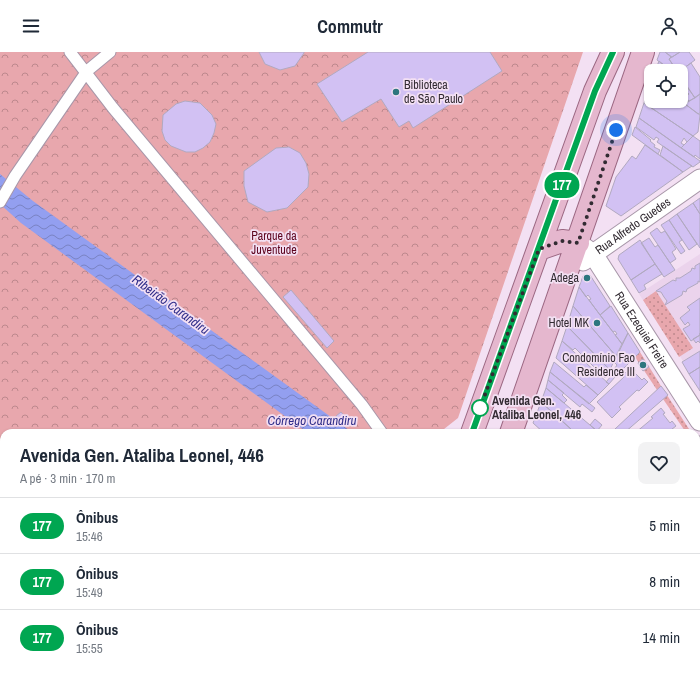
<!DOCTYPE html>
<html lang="pt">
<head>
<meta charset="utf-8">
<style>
  :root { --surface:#fff; --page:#f2f2f3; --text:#1f2937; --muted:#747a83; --line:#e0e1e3 }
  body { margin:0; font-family:"Archivo Narrow",sans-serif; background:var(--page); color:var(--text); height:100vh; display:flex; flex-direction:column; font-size:15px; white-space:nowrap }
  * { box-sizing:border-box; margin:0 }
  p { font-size:13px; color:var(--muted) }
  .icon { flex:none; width:22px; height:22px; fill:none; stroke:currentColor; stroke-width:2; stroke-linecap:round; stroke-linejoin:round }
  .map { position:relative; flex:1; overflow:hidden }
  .panel { position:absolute; left:0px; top:377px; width:700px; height:244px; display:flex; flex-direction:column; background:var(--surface); border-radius:12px 12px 0 0; box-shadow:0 1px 3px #0004 }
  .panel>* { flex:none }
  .badge { padding:0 8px; border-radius:13px; font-size:14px; line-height:26px }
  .fabs { position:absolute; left:644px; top:12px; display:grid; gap:8px }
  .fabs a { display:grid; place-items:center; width:44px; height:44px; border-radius:8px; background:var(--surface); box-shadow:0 1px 3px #0004; font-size:20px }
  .you { position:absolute; width:20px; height:20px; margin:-10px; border:3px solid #fff; border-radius:50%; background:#1a73e8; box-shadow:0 0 0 6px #1a73e833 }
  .map>.badge { position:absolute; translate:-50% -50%; box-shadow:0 0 0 2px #fff }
  .round { display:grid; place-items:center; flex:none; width:42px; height:42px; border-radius:8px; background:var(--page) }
  .summary { display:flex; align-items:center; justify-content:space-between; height:68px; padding:0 20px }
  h1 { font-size:19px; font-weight:700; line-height:30px }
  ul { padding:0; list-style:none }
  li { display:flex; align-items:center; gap:12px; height:56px; padding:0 20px; border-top:1px solid var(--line) }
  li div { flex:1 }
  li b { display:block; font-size:15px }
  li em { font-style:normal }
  li .badge { min-width:44px; font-weight:700; text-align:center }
  header { display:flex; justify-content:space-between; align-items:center; height:52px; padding:0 20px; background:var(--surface); font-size:18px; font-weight:700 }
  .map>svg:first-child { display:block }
  .built { fill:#ebd3ec }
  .grass { fill:url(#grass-dots) }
  .forest { fill:url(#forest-firs) }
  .park { fill:url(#park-crowns) }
  .water { fill:url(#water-waves) }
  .building { fill:#d2c1f3; stroke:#b1a9c0 }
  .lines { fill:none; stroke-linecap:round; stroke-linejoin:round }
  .service-casing { stroke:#a897a9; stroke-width:10 }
  .pedestrian-casing { stroke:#a897a9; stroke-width:13 }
  .minor-casing { stroke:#a897a9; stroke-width:17 }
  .tertiary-casing { stroke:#a897a9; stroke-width:21 }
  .primary-casing { stroke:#9b6782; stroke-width:24 }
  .service { stroke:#fff; stroke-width:8 }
  .pedestrian { stroke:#fff; stroke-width:11 }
  .minor { stroke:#fff; stroke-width:15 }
  .tertiary { stroke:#fff; stroke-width:19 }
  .primary { stroke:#e5b7ce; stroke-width:22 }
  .line-casing { stroke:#fff; stroke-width:9 }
  .line { stroke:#00a651; stroke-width:6 }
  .walk { stroke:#322b32; stroke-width:4; stroke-dasharray:0 7.2 }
  .poi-dot { fill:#2d767e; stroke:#f3e0f3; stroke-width:1.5 }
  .stop-dot { fill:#fff; stroke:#00a651; stroke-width:2 }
  .labels { text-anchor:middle; stroke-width:3.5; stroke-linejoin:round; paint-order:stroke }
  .poi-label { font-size:12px; fill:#322b32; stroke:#f3e0f3; text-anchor:end }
  .street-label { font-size:12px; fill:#322b32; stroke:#f3e0f3 }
  .park-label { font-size:12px; fill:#5d041e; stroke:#f3e0f3 }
  .stop-label { font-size:12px; font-weight:bold; fill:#322b32; stroke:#f3e0f3; text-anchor:start }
  .water-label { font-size:13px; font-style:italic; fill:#2f2d89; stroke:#f3e0f3 }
</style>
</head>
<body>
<header><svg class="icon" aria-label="menu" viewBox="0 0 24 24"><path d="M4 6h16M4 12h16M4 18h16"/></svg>Commutr<svg class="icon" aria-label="person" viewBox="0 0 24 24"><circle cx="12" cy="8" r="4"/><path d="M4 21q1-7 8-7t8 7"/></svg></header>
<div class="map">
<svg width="700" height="621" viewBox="0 0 700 621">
  <defs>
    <pattern id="grass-dots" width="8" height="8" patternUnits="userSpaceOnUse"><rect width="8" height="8" fill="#e8a7ad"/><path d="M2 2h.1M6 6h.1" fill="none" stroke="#bd888d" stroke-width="1.8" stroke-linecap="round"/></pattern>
    <pattern id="forest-firs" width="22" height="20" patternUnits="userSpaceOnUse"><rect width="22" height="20" fill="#e8a7ad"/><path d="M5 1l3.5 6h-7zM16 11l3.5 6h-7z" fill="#bd888d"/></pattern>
    <pattern id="park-crowns" width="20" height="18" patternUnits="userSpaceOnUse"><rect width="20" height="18" fill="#e8a7ad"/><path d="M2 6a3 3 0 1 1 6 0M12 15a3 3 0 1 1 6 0" fill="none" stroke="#bd888d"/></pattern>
    <pattern id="water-waves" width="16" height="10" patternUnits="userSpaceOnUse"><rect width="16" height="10" fill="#939ff0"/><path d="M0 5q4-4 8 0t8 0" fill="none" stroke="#7982c3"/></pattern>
  </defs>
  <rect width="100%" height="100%" fill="#f3e0f3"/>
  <path class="built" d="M 700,202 L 700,299 L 683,309 L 639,242 Z"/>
  <path class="grass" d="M 656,239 L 693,296 L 679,305 L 643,248 Z
    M 640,300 L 661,334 L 657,338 L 635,305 Z
    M 667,343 L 689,377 L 689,381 L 683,381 L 685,379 L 663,347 Z"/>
  <path class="forest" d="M 200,617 L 385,617 L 384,621 L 210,621 Z"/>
  <path class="park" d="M 0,0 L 583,0 L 458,366 L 439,381 L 4,381 L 4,617 L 163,617 L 158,621 L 0,621 Z"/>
  <path class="water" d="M 0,122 L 33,149 L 353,381 L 308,381 L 21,171 L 0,152 Z"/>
  <path class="building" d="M 259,0 L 304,0 L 304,1 L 295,14 L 280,18 L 265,12 Z
    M 368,0 L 490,0 L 502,19 L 413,76 L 409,69 L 399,75 L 381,47 L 342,70 L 317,32 Z
    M 660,0 L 665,0 L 671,5 L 669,7 L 673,13 L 669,17 L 657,8 Z
    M 665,0 L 680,0 L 672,5 Z
    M 680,0 L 689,0 L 695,8 L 680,19 L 677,19 L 669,7 Z
    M 659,9 L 669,17 L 672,19 L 655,19 Z
    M 691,11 L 700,25 L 700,42 L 695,46 L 681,25 L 680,19 Z
    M 682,28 L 695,46 L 689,49 L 685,45 L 689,42 L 685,38 L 681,40 Z
    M 651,31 L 651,49 L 681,49 L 700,63 L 698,80 L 693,84 L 644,51 Z
    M 681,40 L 689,49 L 685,52 L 681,49 Z
    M 700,42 L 700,61 L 698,62 L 685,52 Z
    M 185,49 L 200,51 L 212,63 L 216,72 L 214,81 L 210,90 L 203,96 L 195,100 L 186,100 L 171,94 L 165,88 L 162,79 L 163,63 L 176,52 Z
    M 644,51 L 693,84 L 687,90 L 684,86 L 681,91 L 684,93 L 681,96 L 639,66 Z
    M 639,66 L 700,109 L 700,110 L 693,115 L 657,90 L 659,87 L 656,85 L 654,88 L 636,75 Z
    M 635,75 L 651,88 L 650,89 L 655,93 L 654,95 L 660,98 L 658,102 L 632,83 Z
    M 693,84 L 700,89 L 700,107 L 695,103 L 694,105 L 681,96 Z
    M 645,93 L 683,120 L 621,164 L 606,154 L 616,125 L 632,104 L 636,107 Z
    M 663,94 L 692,114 L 683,120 L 660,103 Z
    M 289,95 L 300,101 L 306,111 L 309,122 L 308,135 L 287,156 L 267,160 L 248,150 L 244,134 L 244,119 L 276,96 Z
    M 700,146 L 700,162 L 693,151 Z
    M 693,151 L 700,162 L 700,196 L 677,162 Z
    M 677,162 L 697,192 L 689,198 L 669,168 Z
    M 669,168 L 682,188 L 679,190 L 685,199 L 681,202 L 661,173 Z
    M 657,176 L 661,181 L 665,179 L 676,197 L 672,200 L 676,207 L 670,211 L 650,181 Z
    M 649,186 L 655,195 L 658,193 L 675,218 L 664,225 L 641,191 Z
    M 640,188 L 655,212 L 631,228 L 618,207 L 619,203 Z
    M 700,211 L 700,230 L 698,229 L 698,231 L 687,237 L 686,240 L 683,239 L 682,243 L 665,253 L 667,249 L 664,245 L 661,240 L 656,239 L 673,228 L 676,229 L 676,226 L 680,226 L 691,219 L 692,216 L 695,217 L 695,214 Z
    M 655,212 L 662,222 L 644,233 L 646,237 L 639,241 L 631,228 Z
    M 590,223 L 610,254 L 600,263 L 589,248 L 591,247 L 588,243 L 586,245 L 579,235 L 583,224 Z
    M 579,235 L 622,292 L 616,304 L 573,254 Z
    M 291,238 L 334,289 L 327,296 L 283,245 Z
    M 700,246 L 700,283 L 691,289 L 683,277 L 690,273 L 688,270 L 685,273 L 680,266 L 690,258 L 687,255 Z
    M 573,254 L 616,304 L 610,318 L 567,274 Z
    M 611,254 L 628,281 L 622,292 L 615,283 L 617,282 L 615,279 L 613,280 L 600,263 Z
    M 567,274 L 610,318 L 605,326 L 575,296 L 573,298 L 562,289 Z
    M 628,281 L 640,300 L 620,320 L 615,316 L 617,313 L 614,310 Z
    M 700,281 L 700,291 L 698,289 L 696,291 L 693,287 L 700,283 Z
    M 562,289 L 609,332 L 598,343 L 556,306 Z
    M 700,299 L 700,315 L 689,322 L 682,310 Z
    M 643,307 L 649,315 L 643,319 L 638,311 Z
    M 554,310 L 584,335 L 586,333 L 598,343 L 589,352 L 550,320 Z
    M 632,314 L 636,318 L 634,320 L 642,328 L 644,326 L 648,330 L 639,339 L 637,338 L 619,355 L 621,357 L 612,366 L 597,350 L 624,325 L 623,323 Z
    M 700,315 L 700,339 L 689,322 Z
    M 550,320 L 595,356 L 592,360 L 582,352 L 580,355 L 548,328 Z
    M 612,323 L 615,325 L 609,332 L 606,330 Z
    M 548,328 L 564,341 L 562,343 L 567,348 L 564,351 L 546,336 Z
    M 661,334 L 668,343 L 624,381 L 618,381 L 615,377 Z
    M 546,336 L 564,351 L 597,379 L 594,381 L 575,381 L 541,350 Z
    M 541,350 L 569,375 L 575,381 L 544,381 L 533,371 Z
    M 661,356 L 665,361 L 663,362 L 670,371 L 672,369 L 676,374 L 667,381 L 635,381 L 653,366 L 651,365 Z
    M 341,360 L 347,367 L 342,371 L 336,364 Z
    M 595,367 L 602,373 L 597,379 L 590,373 Z
    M 700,411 L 700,431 L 696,425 L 696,413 Z
    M 696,425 L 700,431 L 700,464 L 696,458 Z
    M 700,474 L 700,483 L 696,485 L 696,476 Z
    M 700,483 L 700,507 L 696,509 L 696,485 Z
    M 700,507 L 700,530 L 696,533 L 696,509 Z
    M 696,555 L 700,561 L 700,582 L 696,576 Z
    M 696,576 L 700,582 L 700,600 L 696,593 Z
    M 696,599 L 700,606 L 700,612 L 696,606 Z
    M 696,612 L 700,621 L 691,621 L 689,617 L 696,617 Z
    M 219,617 L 238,617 L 241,621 L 214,621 Z
    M 264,617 L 287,617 L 284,621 L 260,621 Z
    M 294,617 L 302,617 L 299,621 L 289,621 Z
    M 458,617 L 461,617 L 473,621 L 457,621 Z
    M 461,617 L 487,617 L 496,621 L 473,621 Z
    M 495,617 L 511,617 L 510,621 Z
    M 511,617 L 521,617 L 515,621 L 510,621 Z
    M 521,617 L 539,617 L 534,621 L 515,621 Z
    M 539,617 L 558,617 L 558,618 L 553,621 L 534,621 Z
    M 605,617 L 620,617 L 614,621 L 610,621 Z
    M 620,617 L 635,617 L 631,621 L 614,621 Z
    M 652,617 L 675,617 L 677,621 L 645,621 Z
    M 689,617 L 691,621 L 681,621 L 679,618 Z"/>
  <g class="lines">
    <g class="service-casing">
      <path id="service" d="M 696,539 L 700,536
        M 696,546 L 700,553"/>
    </g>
    <g class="pedestrian-casing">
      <path id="pedestrian" d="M 70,0 L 113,56 L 362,353 L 382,381
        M 0,150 L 15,124 L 87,19 L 110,0
        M 152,621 L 157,617"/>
    </g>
    <g class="minor-casing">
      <path id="minor" d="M 360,621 L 363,617"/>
    </g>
    <g class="tertiary-casing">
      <g id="tertiary">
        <path id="s1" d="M 578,191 L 593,202 L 700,369"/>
        <path id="s2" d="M 583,209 L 700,127"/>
        <path d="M 696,396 L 700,394"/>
        <path d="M 578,617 L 581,621"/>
      </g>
    </g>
    <g class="primary-casing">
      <path id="primary" d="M 539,197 L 562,189 L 578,191
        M 472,381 L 595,39 L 613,0
        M 511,381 L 643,0
        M 396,621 L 397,617
        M 432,621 L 433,617"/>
    </g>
    <use href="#service" class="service"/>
    <use href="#pedestrian" class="pedestrian"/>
    <use href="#minor" class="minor"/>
    <use href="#tertiary" class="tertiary"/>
    <use href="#primary" class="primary"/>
  </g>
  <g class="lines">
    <g class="line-casing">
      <path id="line" d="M 472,381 L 595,39 L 613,0"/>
    </g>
    <use href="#line" class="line"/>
    <path class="walk" d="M 480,356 L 539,197 L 562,189 L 578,191 L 616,78"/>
  </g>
  <g class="poi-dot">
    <circle cx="396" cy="40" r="4"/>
    <circle cx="587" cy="226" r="4"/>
    <circle cx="597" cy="271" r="4"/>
    <circle cx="643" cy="313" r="4"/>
  </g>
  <circle class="stop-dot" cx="480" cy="356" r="8"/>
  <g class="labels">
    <g class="poi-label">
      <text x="404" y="37" text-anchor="start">Biblioteca<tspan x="404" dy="14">de São Paulo</tspan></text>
      <text x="579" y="230">Adega</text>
      <text x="589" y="275">Hotel MK</text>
      <text x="635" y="310">Condomínio Fao<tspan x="635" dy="14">Residence III</tspan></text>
    </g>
    <g class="street-label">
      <text dy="4" stroke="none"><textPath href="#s2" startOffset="61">Rua Alfredo Guedes</textPath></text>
      <text dy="4" stroke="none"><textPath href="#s1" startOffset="109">Rua Ezequiel Freire</textPath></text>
    </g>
    <g class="park-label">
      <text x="274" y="188">Parque da<tspan x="274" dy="14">Juventude</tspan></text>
    </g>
    <g class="stop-label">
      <text x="492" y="353">Avenida Gen.<tspan x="492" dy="14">Ataliba Leonel, 446</tspan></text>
    </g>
    <g class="water-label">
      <text transform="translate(171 252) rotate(36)" y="5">Ribeirão Carandiru</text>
      <text x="312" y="373">Córrego Carandiru</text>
    </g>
  </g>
</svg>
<div class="fabs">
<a><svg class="icon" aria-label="locate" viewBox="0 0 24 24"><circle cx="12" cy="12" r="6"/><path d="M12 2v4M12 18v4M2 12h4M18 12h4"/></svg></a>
</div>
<div class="you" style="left:616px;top:78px"></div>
<b class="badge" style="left:562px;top:133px;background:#00a651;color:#fff">177</b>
<section class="panel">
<div class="summary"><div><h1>Avenida Gen. Ataliba Leonel, 446</h1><p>A pé · 3 min · 170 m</p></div><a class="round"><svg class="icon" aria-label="heart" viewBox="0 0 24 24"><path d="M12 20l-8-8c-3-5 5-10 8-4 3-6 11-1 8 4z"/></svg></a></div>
<ul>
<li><span class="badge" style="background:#00a651;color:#fff">177</span><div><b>Ônibus</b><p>15:46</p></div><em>5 min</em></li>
<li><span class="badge" style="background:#00a651;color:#fff">177</span><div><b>Ônibus</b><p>15:49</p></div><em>8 min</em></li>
<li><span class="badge" style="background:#00a651;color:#fff">177</span><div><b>Ônibus</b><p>15:55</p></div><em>14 min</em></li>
</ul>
</section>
</div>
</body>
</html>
